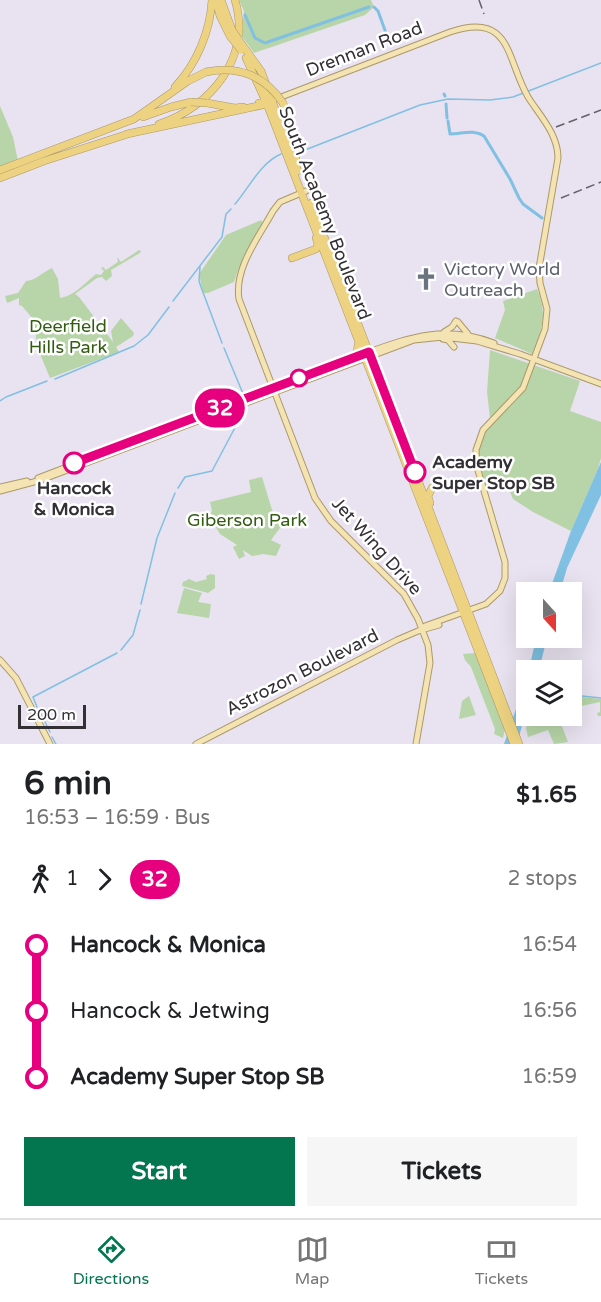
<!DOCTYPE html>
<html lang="en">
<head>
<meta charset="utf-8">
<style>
  :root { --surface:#fff; --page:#f6f6f6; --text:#202124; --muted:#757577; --line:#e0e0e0; --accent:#037650 }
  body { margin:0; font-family:"Varela Round",sans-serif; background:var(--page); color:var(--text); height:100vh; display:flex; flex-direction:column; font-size:22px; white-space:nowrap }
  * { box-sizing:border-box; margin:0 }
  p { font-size:20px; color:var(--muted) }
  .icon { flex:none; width:33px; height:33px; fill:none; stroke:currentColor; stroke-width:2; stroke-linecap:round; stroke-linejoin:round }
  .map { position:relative; height:744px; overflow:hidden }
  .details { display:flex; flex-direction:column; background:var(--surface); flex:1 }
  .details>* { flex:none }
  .badge { padding:0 12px; border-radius:20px; font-size:21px; line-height:39px }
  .needle { width:39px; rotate:159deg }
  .controls { position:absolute; left:516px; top:582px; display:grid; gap:12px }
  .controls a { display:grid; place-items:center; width:66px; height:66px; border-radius:0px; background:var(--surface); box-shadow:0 6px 24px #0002; font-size:30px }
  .scale { position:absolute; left:18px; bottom:15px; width:68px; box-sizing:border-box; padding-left:6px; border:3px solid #333035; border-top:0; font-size:16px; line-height:21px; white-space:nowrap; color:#333035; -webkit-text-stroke:4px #fff; paint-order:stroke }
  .map>.badge { position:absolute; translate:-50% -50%; box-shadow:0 0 0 3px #fff }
  .legs { display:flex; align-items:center; gap:9px; height:66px; padding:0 24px; font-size:20px }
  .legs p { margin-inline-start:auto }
  .headline { display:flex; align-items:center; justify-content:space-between; height:102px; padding:0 24px }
  h1 { font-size:33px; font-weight:700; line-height:45px }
  .cta { display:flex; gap:12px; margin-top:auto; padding:12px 24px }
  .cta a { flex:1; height:69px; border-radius:0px; background:var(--accent); color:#fff; font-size:24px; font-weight:700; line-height:69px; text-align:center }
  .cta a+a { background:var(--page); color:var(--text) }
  ul { padding:0 24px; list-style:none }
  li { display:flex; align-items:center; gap:21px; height:66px; font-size:22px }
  li i { display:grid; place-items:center; width:9px; height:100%; margin:0 8px; background:currentColor }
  li i::after { content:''; width:15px; height:15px; margin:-8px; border:4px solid; border-radius:50%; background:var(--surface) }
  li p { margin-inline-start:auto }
  li:first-child i { background:linear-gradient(#0000 50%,currentColor 0) }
  li:last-child i { background:linear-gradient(currentColor 50%,#0000 0) }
  .tabs { display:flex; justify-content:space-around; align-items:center; height:84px; border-top:2px solid var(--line); background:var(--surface); font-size:16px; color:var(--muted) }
  .tabs a { display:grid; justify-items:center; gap:3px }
  .tabs .active { color:var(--accent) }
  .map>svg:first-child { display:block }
  .green { fill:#b7d5a8 }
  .water { fill:#80c0e2 }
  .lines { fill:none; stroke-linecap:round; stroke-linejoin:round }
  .stream { stroke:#80c0e2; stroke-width:1.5 }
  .canal { stroke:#80c0e2; stroke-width:3 }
  .major-casing { stroke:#ab9966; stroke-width:7 }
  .highway-casing { stroke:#ab9966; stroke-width:8 }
  .major { stroke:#f4e4b3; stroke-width:5 }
  .highway { stroke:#ecd281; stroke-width:7 }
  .rail { stroke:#646068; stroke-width:1.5; stroke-dasharray:9 4.5; stroke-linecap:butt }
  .highway-bridge-casing { stroke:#ab9966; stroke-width:8; stroke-linecap:butt }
  .highway-bridge { stroke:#ecd281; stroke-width:7 }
  .line-1-casing { stroke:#fff; stroke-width:14 }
  .line-1 { stroke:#e6007e; stroke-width:9 }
  .stop-1-dot { fill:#fff; stroke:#e6007e; stroke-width:3 }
  .labels { text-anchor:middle; stroke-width:5; stroke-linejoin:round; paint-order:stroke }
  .street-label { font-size:18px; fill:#333035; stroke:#fff }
  .worship-label { font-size:18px; fill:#5b616d; stroke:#fff; text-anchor:start }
  .park-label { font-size:18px; fill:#325c12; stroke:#fff }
  .stop-label { font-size:18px; font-weight:bold; fill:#333035; stroke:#fff; text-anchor:start }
</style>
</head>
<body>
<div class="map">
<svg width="601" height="744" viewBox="0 0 601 744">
  <rect width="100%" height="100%" fill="#e9e2f0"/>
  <path class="green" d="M 239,0 L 371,0 L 374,7 L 365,15 L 254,53 L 241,35 L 244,11 Z
    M 0,106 L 13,137 L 18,161 L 0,168 Z
    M 261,220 L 263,223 L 238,270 L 234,282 L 208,293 L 203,293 L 199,274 L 226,235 Z
    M 139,250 L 141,251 L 140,253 L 111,270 L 112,276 L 106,281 L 102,277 L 97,278 L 75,294 L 79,297 L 113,342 L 111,331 L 121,318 L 134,333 L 133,336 L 116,347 L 119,352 L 50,378 L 38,349 L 33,319 L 22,306 L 19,305 L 19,298 L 7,303 L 5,296 L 18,293 L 26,281 C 35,281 43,272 52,268 L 58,279 L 60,298 C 74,296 85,283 96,274 L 101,275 L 104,271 L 101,268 L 103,267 L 106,270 L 118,262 L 117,257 L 121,262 Z
    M 537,289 C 548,315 542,329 532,354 L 495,338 L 505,310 L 503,301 Z
    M 490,350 L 580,381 L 570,411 L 601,422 L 601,458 L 598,469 L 571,531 L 533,512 L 513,499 L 507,485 L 482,485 L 477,446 L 490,418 L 487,392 Z
    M 262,477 L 273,513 L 283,524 L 271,540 L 281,545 L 276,556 L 263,554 L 252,556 L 243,550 L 245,556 L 239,559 L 233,547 L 237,545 L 220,534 L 209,516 L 212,511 L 210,502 L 251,492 L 249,480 Z
    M 211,574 L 215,575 L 215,588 L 208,593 L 182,586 L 183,582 L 189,579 L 196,582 L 207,579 L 206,576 Z
    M 184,588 L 202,593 L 198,602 L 211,604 L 209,618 L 177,613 Z
    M 476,653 L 505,728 L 503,738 L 494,734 L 495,729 L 471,667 L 465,660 L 463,654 Z
    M 469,696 L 476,715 L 459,719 L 462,701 Z
    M 572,696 L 601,699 L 601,716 L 598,716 L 597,713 L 600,712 L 600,702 L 572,708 Z
    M 529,716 L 558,716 L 568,742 L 554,744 L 548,730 L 528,737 L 526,728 Z"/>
  <path class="water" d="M 601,462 L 601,495 L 567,568 L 560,592 L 549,592 L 571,531 Z
    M 536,638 L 547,638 L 539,670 L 529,670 Z
    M 526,680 L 526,711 L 517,744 L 504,744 Z"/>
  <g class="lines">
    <path class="stream" d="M 305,150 L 420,105 L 448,99 L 490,100 L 513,97 L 601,63
      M 235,204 C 249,188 260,163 281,154
      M 200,267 L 199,281 L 201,287 L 222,343
      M 173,301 L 222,237 L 226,214 L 231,209
      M 224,348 L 244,396
      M 55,379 L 134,346 L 148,335 L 169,307
      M 0,401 L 6,397 L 47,381
      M 178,488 L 185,477 L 212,471 L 247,405
      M 141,604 L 157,538 L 175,493
      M 121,650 L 133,635 L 140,610
      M 572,695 L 601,698
      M 37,707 L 33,697 L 117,653
      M 40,712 L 50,732
      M 52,737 L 56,744"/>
    <path class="canal" d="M 374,7 L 378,11 L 386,33
      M 245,15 L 255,38 L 265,43 L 369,7
      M 444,94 L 445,96
      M 446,104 L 447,118
      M 448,121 L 450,134 C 462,134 473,129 484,136 L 510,179 L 519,198 L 523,204 L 542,218"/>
    <g class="major-casing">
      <path id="major" d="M 276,99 L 450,32 C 512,11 506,59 528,97 C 540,116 558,134 558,158 L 539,268 L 540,283 L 547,309 L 545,329 L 523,388 L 483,430 L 476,450 L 477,467 L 505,562 L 505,578 L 500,591 L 486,604 L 425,626 L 422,629
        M 306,191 L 280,202 L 273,211 C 259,237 234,268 239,299 L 315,498 L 331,521 L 404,594 L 418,619 L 428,645 L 430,663 L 416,744
        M 458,322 L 468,334
        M 444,332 L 452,327 L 456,321
        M 443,339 L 448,340 L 454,347
        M 366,353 C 413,336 445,325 494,343
        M 38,478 L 338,363
        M 0,487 L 27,481
        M 0,491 L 41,480 L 414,340 L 443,337 L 477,341 L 520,354 L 601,384
        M 0,660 L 16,678 L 50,744
        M 196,744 L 397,640 L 418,631 L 439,625"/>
    </g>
    <g class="highway-casing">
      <path id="highway" d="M 216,0 L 220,16 L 230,36
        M 221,0 L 232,30
        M 243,46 L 261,71 L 298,171
        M 246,58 L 266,102 L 259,103
        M 175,87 C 197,63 210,32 212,0
        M 207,103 L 235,108 L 243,107
        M 283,103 L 289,121 L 296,157
        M 143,117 L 171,107 L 191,102
        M 159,124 C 211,107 252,57 235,0
        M 127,134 L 267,104 L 514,744
        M 0,170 L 134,119 L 188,81 L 206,72
        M 0,178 L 44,161 L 131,133
        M 311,203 L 405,445
        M 292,258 L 316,249 L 318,244 L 316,238
        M 336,364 L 357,353 L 358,345
        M 416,475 L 519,744
        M 430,503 L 428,496 L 432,488"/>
    </g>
    <use href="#major" class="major"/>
    <use href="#highway" class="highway"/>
    <path class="rail" d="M 479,0 L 484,14
      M 556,127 L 601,110
      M 561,198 L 601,182"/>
    <g class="highway-bridge-casing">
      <path id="highway-bridge" d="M 232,30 L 243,46
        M 230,36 L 241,50
        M 206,72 C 238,65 265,76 283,103
        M 191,102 L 207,103"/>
    </g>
    <use href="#highway-bridge" class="highway-bridge"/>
  </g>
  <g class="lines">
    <g class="line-1-casing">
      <path id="line-1" d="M 74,463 L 369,352 L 415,472"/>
    </g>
    <use href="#line-1" class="line-1"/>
  </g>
  <defs>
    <g id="church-bare" transform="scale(1.8)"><path d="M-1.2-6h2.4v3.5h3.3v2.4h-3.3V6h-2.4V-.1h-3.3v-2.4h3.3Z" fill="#6b7280" stroke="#fff" stroke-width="2.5" paint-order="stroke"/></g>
  </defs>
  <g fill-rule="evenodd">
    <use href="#church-bare" x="426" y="279"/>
  </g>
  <g class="stop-1-dot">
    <circle cx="299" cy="378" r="8"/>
    <circle cx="74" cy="463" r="10"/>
    <circle cx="415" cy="472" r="10"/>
  </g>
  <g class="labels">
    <g class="street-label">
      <text transform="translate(364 49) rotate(-21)" y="6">Drennan Road</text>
      <text transform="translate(325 213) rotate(69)" y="6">South Academy Boulevard</text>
      <text transform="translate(377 546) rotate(48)" y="6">Jet Wing Drive</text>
      <text transform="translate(302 672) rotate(-27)" y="6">Astrozon Boulevard</text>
    </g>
    <g class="worship-label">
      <text x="444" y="275">Victory World<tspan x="444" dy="21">Outreach</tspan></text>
    </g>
    <g class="park-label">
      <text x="68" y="332">Deerfield<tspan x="68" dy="21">Hills Park</tspan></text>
      <text x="247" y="526">Giberson Park</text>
    </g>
    <g class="stop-label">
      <text x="432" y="468">Academy<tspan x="432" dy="21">Super Stop SB</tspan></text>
      <text x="74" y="494" text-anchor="middle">Hancock<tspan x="74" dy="21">&amp; Monica</tspan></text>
    </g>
  </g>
</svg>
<div class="controls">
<a><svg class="needle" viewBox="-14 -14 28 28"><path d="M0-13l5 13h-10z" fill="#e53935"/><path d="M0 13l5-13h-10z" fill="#757577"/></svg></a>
<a><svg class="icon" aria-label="layers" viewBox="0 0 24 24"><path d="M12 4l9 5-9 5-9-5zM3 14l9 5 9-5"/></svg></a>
</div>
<div class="scale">200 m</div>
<b class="badge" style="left:220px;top:408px;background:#e6007e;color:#fff">32</b>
</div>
<section class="details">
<div class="headline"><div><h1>6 min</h1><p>16:53 – 16:59 · Bus</p></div><b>$1.65</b></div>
<div class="legs"><svg class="icon" aria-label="walk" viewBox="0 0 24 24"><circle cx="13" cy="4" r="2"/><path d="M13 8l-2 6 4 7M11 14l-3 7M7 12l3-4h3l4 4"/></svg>1<svg class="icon" aria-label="forward" viewBox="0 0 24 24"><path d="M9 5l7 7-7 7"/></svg><b class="badge" style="background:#e6007e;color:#fff">32</b><p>2 stops</p></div>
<ul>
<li><i style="color:#e6007e"></i><b>Hancock &amp; Monica</b><p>16:54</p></li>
<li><i style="color:#e6007e"></i><span>Hancock &amp; Jetwing</span><p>16:56</p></li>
<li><i style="color:#e6007e"></i><b>Academy Super Stop SB</b><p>16:59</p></li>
</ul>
<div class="cta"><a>Start</a><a>Tickets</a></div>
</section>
<nav class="tabs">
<a class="active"><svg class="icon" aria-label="directions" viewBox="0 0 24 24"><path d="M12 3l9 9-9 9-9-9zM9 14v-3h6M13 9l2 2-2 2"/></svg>Directions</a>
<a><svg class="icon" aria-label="map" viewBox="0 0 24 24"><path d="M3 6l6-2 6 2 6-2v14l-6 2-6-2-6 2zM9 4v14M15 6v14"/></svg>Map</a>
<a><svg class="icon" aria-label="tickets" viewBox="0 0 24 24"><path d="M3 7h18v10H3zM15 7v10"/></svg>Tickets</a>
</nav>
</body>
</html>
